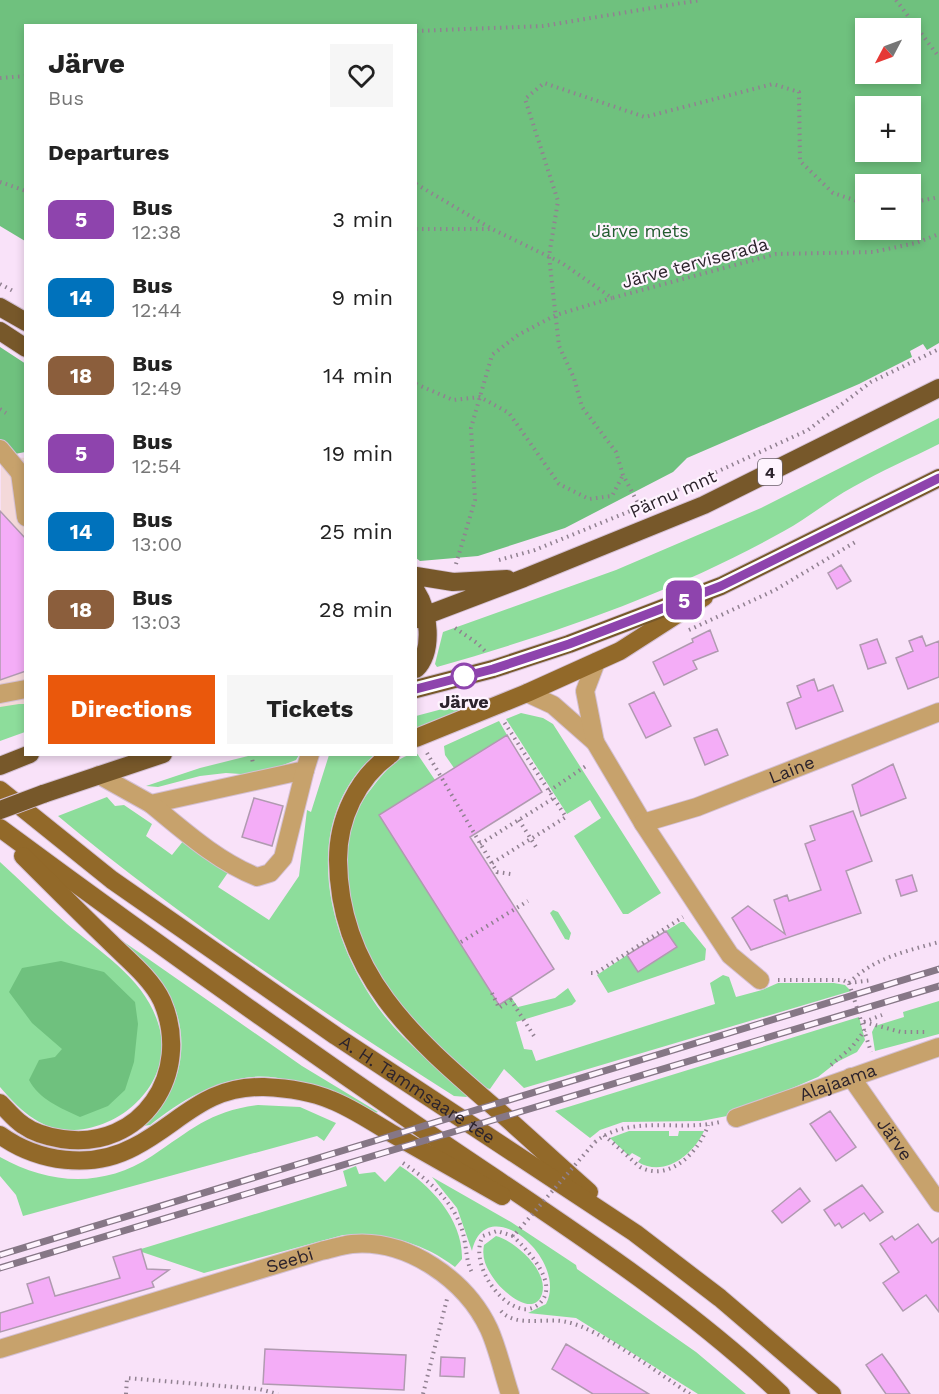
<!DOCTYPE html>
<html lang="en">
<head>
<meta charset="utf-8">
<style>
  :root { --surface:#fff; --page:#f6f6f6; --text:#222; --muted:#767676; --accent:#ea580c }
  body { margin:0; font-family:"Work Sans",sans-serif; background:var(--page); color:var(--text); height:100vh; display:flex; flex-direction:column; font-size:22px; white-space:nowrap }
  * { box-sizing:border-box; margin:0 }
  p { font-size:20px; color:var(--muted) }
  .icon { flex:none; width:33px; height:33px; fill:none; stroke:currentColor; stroke-width:2; stroke-linecap:round; stroke-linejoin:round }
  .map { position:relative; flex:1; overflow:hidden }
  .side { position:absolute; left:24px; top:24px; width:393px; height:732px; display:flex; flex-direction:column; background:var(--surface); border-radius:0px; box-shadow:0 3px 9px #0003 }
  .side>* { flex:none }
  .badge { padding:0 12px; border-radius:9px; font-size:21px; line-height:39px }
  .needle { width:39px; rotate:229deg }
  .buttons { position:absolute; left:855px; top:18px; display:grid; gap:12px }
  .buttons a { display:grid; place-items:center; width:66px; height:66px; border-radius:0px; background:var(--surface); box-shadow:0 3px 9px #0003; font-size:30px }
  .map>.badge { position:absolute; translate:-50% -50%; box-shadow:0 0 0 3px #fff }
  h2 { padding:0 24px; font-size:22px; line-height:54px }
  .round { display:grid; place-items:center; flex:none; width:63px; height:63px; border-radius:0px; background:var(--page) }
  .headline { display:flex; align-items:center; justify-content:space-between; height:102px; padding:0 24px }
  h1 { font-size:28px; font-weight:700; line-height:45px }
  .button { display:flex; gap:12px; margin-top:auto; padding:12px 24px }
  .button a { flex:1; height:69px; border-radius:0px; background:var(--accent); color:#fff; font-size:24px; font-weight:700; line-height:69px; text-align:center }
  .button a+a { background:var(--page); color:var(--text) }
  ul { padding:0; list-style:none }
  li { display:flex; align-items:center; gap:18px; height:78px; padding:0 24px }
  li div { flex:1 }
  li b { display:block; font-size:22px }
  li em { font-style:normal }
  li .badge { min-width:66px; font-weight:700; text-align:center }
  .map>svg:first-child { display:block }
  .commercial { fill:#f4d9da }
  .green { fill:#8ddd9b }
  .forest { fill:#6fc17e; fill-rule:evenodd }
  .building { fill:#f4adf7; stroke:#b09ab0; stroke-width:1.5 }
  .lines { fill:none; stroke-linecap:round; stroke-linejoin:round }
  .minor-casing { stroke:#d4c0d4; stroke-width:20 }
  .major-casing { stroke:#d4c0d4; stroke-width:20 }
  .highway-casing { stroke:#d4c0d4; stroke-width:20 }
  .path { stroke:#918191; stroke-width:4; stroke-dasharray:1.5 4.5; stroke-linecap:butt }
  .minor { stroke:#c7a26c; stroke-width:18 }
  .major { stroke:#926929; stroke-width:18 }
  .highway { stroke:#77582a; stroke-width:18 }
  .rail-casing { stroke:#867786; stroke-width:7 }
  .rail { stroke:#fef4fe; stroke-width:4.5; stroke-dasharray:14; stroke-linecap:butt }
  .highway-bridge-casing { stroke:#d4c0d4; stroke-width:20; stroke-linecap:butt }
  .path-bridge { stroke:#918191; stroke-width:4; stroke-dasharray:1.5 4.5; stroke-linecap:butt }
  .highway-bridge { stroke:#77582a; stroke-width:18 }
  .line-casing { stroke:#fff; stroke-width:14 }
  .line { stroke:#8e44ad; stroke-width:9 }
  .stop-dot { fill:#fff; stroke:#8e44ad; stroke-width:3 }
  .labels { text-anchor:middle; stroke-width:4.5; stroke-linejoin:round; paint-order:stroke }
  .shield { fill:#fef4fe; stroke:#6b626b; stroke-width:1.5 }
  .shield-label { font-size:16px; font-weight:bold; fill:#2c232c }
  .park-label { font-size:18px; fill:#235c30; stroke:#fef4fe }
  .street-label { font-size:18px; fill:#2c232c; stroke:#fef4fe }
  .stop-label { font-size:18px; font-weight:bold; fill:#2c232c; stroke:#fef4fe }
</style>
</head>
<body>
<div class="map">
<svg width="939" height="1394" viewBox="0 0 939 1394">
  <rect width="100%" height="100%" fill="#f9e2f9"/>
  <path class="commercial" d="M 1,456 L 25,458 L 26,708 L 0,717 Z"/>
  <path class="green" d="M 939,418 L 939,444 C 911,458 881,471 853,487 C 829,500 808,518 784,531 C 675,592 556,633 437,667 L 435,664 L 443,632 L 616,570 L 761,508 Z
    M 465,703 L 467,708 L 416,730 L 416,716 Z
    M 19,704 L 25,704 L 25,732 L 0,741 L 0,707 Z
    M 521,713 L 543,718 L 553,724 L 661,893 L 628,914 L 623,914 L 574,836 L 601,818 L 590,800 L 567,814 L 506,719 Z
    M 499,721 L 507,735 L 454,768 L 445,755 L 444,746 Z
    M 416,752 L 435,780 L 511,997 L 518,1007 L 555,998 L 568,988 L 576,1001 L 572,1005 L 516,1022 L 524,1049 L 532,1050 L 536,1061 L 715,1004 L 710,983 L 723,975 L 729,977 L 736,997 L 762,990 L 778,983 L 834,983 L 845,985 L 851,991 L 524,1088 L 504,1069 L 490,1089 L 486,1088 C 418,1030 352,966 347,872 C 346,846 352,814 368,793 C 380,778 395,755 416,754 Z
    M 252,755 L 299,755 L 296,760 L 257,775 L 226,773 L 200,776 L 158,787 L 146,786 L 200,768 Z
    M 329,755 L 374,755 C 297,824 328,943 383,1014 C 406,1044 436,1066 464,1090 L 467,1097 L 454,1096 C 318,1009 182,920 58,816 L 107,797 L 115,806 L 124,805 L 152,824 L 146,836 L 172,855 L 184,840 L 229,871 L 218,887 L 269,920 L 299,876 L 307,810 L 311,812 Z
    M 0,862 C 22,882 44,904 67,924 C 101,953 144,978 158,1023 C 177,1080 122,1132 67,1130 C 39,1129 17,1107 0,1087 Z
    M 553,910 L 558,912 L 571,933 L 569,940 L 565,939 L 550,913 Z
    M 681,922 L 684,922 L 706,949 L 705,960 L 608,993 L 597,975 L 627,955 L 638,972 L 676,948 L 666,931 Z
    M 114,935 L 302,1066 L 378,1112 L 372,1114 C 345,1103 318,1090 290,1081 C 240,1065 187,1095 150,1125 L 143,1126 C 189,1087 195,1019 154,974 C 142,960 127,948 114,935 Z
    M 939,1001 L 939,1034 L 875,1051 L 872,1032 L 875,1026 L 904,1017 L 903,1012 Z
    M 859,1017 L 865,1040 L 857,1052 L 837,1062 L 818,1077 L 727,1116 L 701,1121 L 623,1122 L 600,1130 L 590,1138 L 555,1111 Z
    M 258,1105 L 300,1107 L 336,1123 L 324,1141 L 317,1136 L 23,1216 L 16,1195 L 0,1176 L 0,1157 C 50,1185 103,1188 152,1156 C 191,1130 210,1111 258,1105 Z
    M 629,1131 L 669,1131 L 669,1136 L 678,1136 L 679,1131 L 704,1131 C 693,1155 664,1178 638,1162 L 641,1158 L 632,1153 L 629,1156 L 610,1138 Z
    M 356,1166 L 359,1174 L 375,1172 L 385,1182 L 400,1166 C 431,1186 463,1219 462,1259 L 455,1267 C 421,1241 384,1233 343,1235 L 204,1273 L 142,1252 L 141,1249 L 347,1186 L 343,1171 Z
    M 432,1177 L 511,1222 L 576,1265 L 577,1269 L 696,1352 L 746,1394 L 698,1394 L 576,1318 L 528,1313 L 546,1304 C 569,1259 486,1189 472,1251 L 457,1208 Z
    M 496,1236 C 515,1241 549,1271 542,1294 C 534,1318 505,1293 497,1283 C 488,1271 481,1260 484,1245 Z"/>
  <path class="forest" d="M 0,0 L 939,0 L 939,343 L 927,350 L 923,344 L 910,351 L 912,357 L 859,384 L 687,458 L 673,472 L 565,528 L 478,556 L 420,561 L 416,558 L 416,26 L 26,26 L 25,241 L 0,226 ZM 910,28 L 910,74 L 866,74 L 866,28 ZM 910,106 L 910,152 L 866,152 L 866,106 ZM 866,184 L 910,184 L 910,230 L 866,230 Z
    M 0,347 L 26,364 L 25,452 L 0,457 Z
    M 61,961 L 104,972 L 135,1002 L 138,1024 L 134,1062 L 125,1090 L 108,1106 L 80,1117 C 60,1108 39,1099 29,1080 L 39,1060 L 55,1057 L 62,1049 L 32,1023 L 9,992 L 22,968 Z"/>
  <path class="building" d="M 0,511 L 26,539 L 26,671 L 0,680 Z
    M 841,565 L 851,581 L 837,589 L 828,573 Z
    M 710,630 L 718,651 L 693,661 L 697,669 L 664,685 L 653,662 L 693,642 L 692,639 Z
    M 922,636 L 926,646 L 939,641 L 939,677 L 908,689 L 896,658 L 913,651 L 909,641 Z
    M 877,639 L 886,663 L 868,669 L 860,645 Z
    M 814,679 L 818,691 L 833,685 L 843,711 L 796,729 L 787,703 L 801,697 L 797,686 Z
    M 654,692 L 671,726 L 646,738 L 629,704 Z
    M 717,729 L 728,755 L 705,765 L 694,738 Z
    M 507,735 L 542,792 L 470,837 L 554,969 L 499,1005 L 379,815 Z
    M 893,764 L 906,798 L 861,816 L 852,785 Z
    M 254,798 L 283,806 L 272,846 L 242,837 Z
    M 853,811 L 872,861 L 846,871 L 861,913 L 751,950 L 732,918 L 748,906 L 785,934 L 774,900 L 787,895 L 789,901 L 821,890 L 805,844 L 815,840 L 810,826 Z
    M 912,875 L 917,891 L 901,896 L 896,880 Z
    M 666,931 L 677,947 L 638,972 L 627,955 Z
    M 830,1111 L 856,1147 L 836,1161 L 810,1124 Z
    M 862,1185 L 883,1212 L 870,1221 L 864,1213 L 842,1228 L 839,1223 L 835,1226 L 824,1210 Z
    M 800,1188 L 810,1201 L 782,1223 L 772,1211 Z
    M 918,1224 L 932,1243 L 939,1238 L 939,1312 L 926,1295 L 903,1311 L 883,1283 L 899,1272 L 880,1244 L 892,1236 L 895,1240 Z
    M 141,1249 L 147,1269 L 169,1270 L 152,1282 L 154,1287 L 0,1332 L 0,1313 L 33,1303 L 27,1284 L 49,1277 L 55,1296 L 120,1278 L 113,1257 Z
    M 566,1344 L 649,1394 L 593,1394 L 552,1369 Z
    M 265,1349 L 406,1355 L 404,1390 L 263,1384 Z
    M 882,1354 L 893,1369 L 910,1394 L 886,1394 L 877,1381 L 866,1365 Z
    M 441,1357 L 465,1358 L 464,1377 L 440,1376 Z"/>
  <g class="lines">
    <g class="minor-casing">
      <g id="minor">
        <path d="M 0,449 L 20,473 L 26,475"/>
        <path d="M 20,473 L 26,517"/>
        <path d="M 527,693 L 553,705 L 595,742 L 643,823 L 730,955 L 760,980"/>
        <path d="M 0,694 L 26,689"/>
        <path d="M 595,742 L 585,691 L 596,662"/>
        <path d="M 99,775 L 151,804 L 305,770 L 310,754"/>
        <path d="M 151,804 C 184,831 217,861 257,877 L 270,873 L 283,858 L 305,770"/>
        <path id="s1" d="M 643,823 L 697,807 L 939,712"/>
        <path id="s2" d="M 851,1077 L 939,1203"/>
        <path id="s3" d="M 736,1118 L 939,1047"/>
        <path id="s4" d="M 0,1349 L 321,1251 C 331,1249 342,1245 352,1244 C 408,1239 466,1280 489,1329 C 498,1349 503,1373 510,1394"/>
      </g>
    </g>
    <g class="major-casing">
      <g id="major">
        <path d="M 416,738 L 527,693 L 620,651 L 704,597"/>
        <path d="M 391,754 C 357,778 338,819 338,860 C 339,974 414,1038 494,1107 C 526,1135 557,1164 589,1192"/>
        <path id="s5" d="M 0,790 L 112,880 L 336,1036 L 635,1233 L 720,1298 L 832,1394"/>
        <path d="M 0,828 C 142,933 285,1035 431,1135 C 550,1216 676,1295 781,1394"/>
        <path d="M 0,1103 C 7,1110 15,1120 23,1125 C 34,1133 49,1137 62,1139 C 142,1151 193,1073 162,1001 C 152,979 127,959 111,943 C 81,914 52,885 23,856"/>
        <path d="M 0,1135 C 38,1162 91,1170 134,1147 C 181,1123 203,1086 264,1087 C 286,1088 310,1091 331,1100 C 352,1108 372,1122 391,1133 C 428,1154 465,1175 502,1196"/>
      </g>
    </g>
    <g class="highway-casing">
      <path id="highway" d="M 0,307 L 26,322
        M 0,331 L 26,348
        M 416,576 L 453,582 L 507,579
        M 416,591 C 429,611 434,651 416,669
        M 416,619 L 524,578 L 704,505 L 939,388
        M 416,689 L 493,669 L 569,644 L 721,586 L 939,478
        M 0,766 L 30,754
        M 43,794 L 163,754"/>
    </g>
    <path class="path" d="M 896,0 L 939,57
      M 416,31 L 543,26 L 700,0
      M 0,78 L 26,76
      M 0,182 L 26,191
      M 416,184 L 492,229 L 562,263 L 612,298 L 776,254 L 873,252 L 916,243 L 939,234
      M 910,203 L 939,197
      M 416,229 L 492,229
      M 0,284 L 15,292
      M 416,384 L 453,400 L 480,397 L 509,413 L 559,484 L 589,499 L 612,496 L 623,475
      M 0,409 L 6,413
      M 640,507 L 623,475 L 616,452 L 582,407 L 574,378 L 559,346 L 549,256 L 558,201 L 525,99 L 544,83 L 645,117 L 773,84 L 799,92 L 800,161 L 833,193 L 866,204
      M 499,560 L 535,550 L 640,507 L 808,430 L 871,382 L 939,349
      M 456,564 L 475,500 L 471,428 L 492,355 L 518,335 L 556,315 L 612,298
      M 455,628 L 477,643 L 486,652
      M 689,630 L 775,590 L 857,541
      M 427,753 L 497,872 L 511,874
      M 251,754 L 253,763
      M 549,791 L 586,766
      M 519,820 L 536,847
      M 480,844 L 554,798
      M 492,863 L 566,817 L 504,722
      M 461,942 L 528,901
      M 591,973 L 596,973 L 683,917
      M 778,980 L 843,980 L 849,983 L 871,1052
      M 849,983 C 873,958 907,951 939,942
      M 849,983 L 872,980
      M 492,993 L 499,1008 L 511,1000 L 534,1036
      M 864,1022 L 901,1032 L 925,1032
      M 864,1022 L 882,1015
      M 831,1065 L 852,1047 L 865,1030
      M 604,1135 L 640,1167 C 669,1183 700,1151 708,1125
      M 595,1142 C 630,1114 679,1132 720,1122
      M 403,1163 C 430,1181 458,1205 464,1238 C 467,1251 466,1263 473,1274
      M 513,1236 L 497,1231 L 483,1236 C 469,1260 497,1305 523,1309 C 529,1310 536,1307 540,1303 C 560,1283 527,1250 513,1236 L 516,1233
      M 501,1311 C 516,1328 547,1317 567,1322 C 598,1328 661,1375 690,1394
      M 126,1394 L 127,1378 L 259,1389 L 278,1394
      M 423,1394 L 447,1299"/>
    <use href="#minor" class="minor"/>
    <use href="#major" class="major"/>
    <use href="#highway" class="highway"/>
    <g class="rail-casing">
      <path id="rail" d="M 0,1255 L 939,969
        M 0,1268 L 939,986"/>
    </g>
    <use href="#rail" class="rail"/>
    <g class="highway-bridge-casing">
      <path id="highway-bridge" d="M 0,810 L 43,794"/>
    </g>
    <path class="path-bridge" d="M 516,1233 L 595,1142"/>
    <use href="#highway-bridge" class="highway-bridge"/>
  </g>
  <g class="lines">
    <g class="line-casing">
      <path id="line" d="M 416,689 L 493,669 L 569,644 L 721,586 L 939,478"/>
    </g>
    <use href="#line" class="line"/>
  </g>
  <circle class="stop-dot" cx="464" cy="676" r="12"/>
  <g class="labels">
    <rect class="shield" x="758" y="459" width="24" height="26" rx="4.5"/>
    <g class="shield-label">
      <text x="770" y="478">4</text>
    </g>
    <g class="park-label">
      <text x="640" y="237">Järve mets</text>
    </g>
    <g class="street-label">
      <text transform="translate(695 263) rotate(-15)" y="6">Järve terviserada</text>
      <text transform="translate(673 494) rotate(-24)" y="6">Pärnu mnt</text>
      <text dy="6" stroke="none"><textPath href="#s1" startOffset="158">Laine</textPath></text>
      <text dy="6" stroke="none"><textPath href="#s3" startOffset="108">Alajaama</textPath></text>
      <text dy="6" stroke="none"><textPath href="#s5" startOffset="514">A. H. Tammsaare tee</textPath></text>
      <text dy="6" stroke="none"><textPath href="#s2" startOffset="76">Järve</textPath></text>
      <text dy="6" stroke="none"><textPath href="#s4" startOffset="303">Seebi</textPath></text>
    </g>
    <g class="stop-label">
      <text x="464" y="708">Järve</text>
    </g>
  </g>
</svg>
<div class="buttons">
<a><svg class="needle" viewBox="-14 -14 28 28"><path d="M0-13l5 13h-10z" fill="#e53935"/><path d="M0 13l5-13h-10z" fill="#767676"/></svg></a>
<a>+</a>
<a>−</a>
</div>
<b class="badge" style="left:684px;top:600px;background:#8e44ad;color:#fff">5</b>
<section class="side">
<div class="headline"><div><h1>Järve</h1><p>Bus</p></div><a class="round"><svg class="icon" aria-label="heart" viewBox="0 0 24 24"><path d="M12 20l-8-8c-3-5 5-10 8-4 3-6 11-1 8 4z"/></svg></a></div>
<h2>Departures</h2>
<ul>
<li><span class="badge" style="background:#8e44ad;color:#fff">5</span><div><b>Bus</b><p>12:38</p></div><em>3 min</em></li>
<li><span class="badge" style="background:#0072bc;color:#fff">14</span><div><b>Bus</b><p>12:44</p></div><em>9 min</em></li>
<li><span class="badge" style="background:#8b5e3c;color:#fff">18</span><div><b>Bus</b><p>12:49</p></div><em>14 min</em></li>
<li><span class="badge" style="background:#8e44ad;color:#fff">5</span><div><b>Bus</b><p>12:54</p></div><em>19 min</em></li>
<li><span class="badge" style="background:#0072bc;color:#fff">14</span><div><b>Bus</b><p>13:00</p></div><em>25 min</em></li>
<li><span class="badge" style="background:#8b5e3c;color:#fff">18</span><div><b>Bus</b><p>13:03</p></div><em>28 min</em></li>
</ul>
<div class="button"><a>Directions</a><a>Tickets</a></div>
</section>
</div>
</body>
</html>
